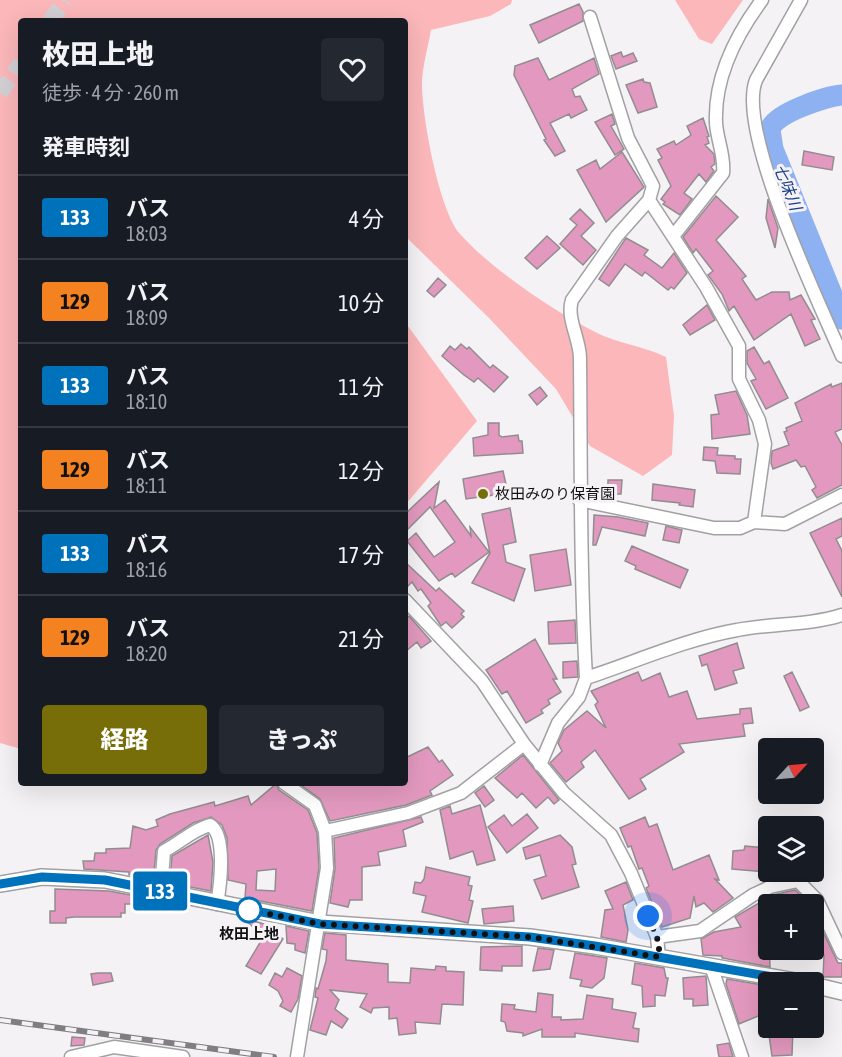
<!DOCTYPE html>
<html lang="ja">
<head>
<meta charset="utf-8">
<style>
  :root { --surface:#171b24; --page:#242831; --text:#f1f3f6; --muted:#9ea1a6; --line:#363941; --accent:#776d09 }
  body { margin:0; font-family:"Asap Condensed","Noto Sans JP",sans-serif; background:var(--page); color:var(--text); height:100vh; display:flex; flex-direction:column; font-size:22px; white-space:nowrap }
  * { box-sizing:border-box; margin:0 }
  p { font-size:20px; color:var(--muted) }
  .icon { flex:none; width:33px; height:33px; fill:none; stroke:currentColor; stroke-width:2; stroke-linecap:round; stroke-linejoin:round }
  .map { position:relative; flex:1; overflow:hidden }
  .details { position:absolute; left:18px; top:18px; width:390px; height:768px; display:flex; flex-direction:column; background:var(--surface); border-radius:6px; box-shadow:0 6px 24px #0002 }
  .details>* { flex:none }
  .badge { padding:0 12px; border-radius:4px; font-size:21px; line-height:39px }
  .needle { width:39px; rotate:64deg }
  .fabs { position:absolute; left:758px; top:738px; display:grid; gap:12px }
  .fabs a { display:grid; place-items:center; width:66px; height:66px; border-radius:6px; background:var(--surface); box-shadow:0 6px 24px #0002; font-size:30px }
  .you { position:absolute; width:30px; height:30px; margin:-15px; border:4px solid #fff; border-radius:50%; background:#1a73e8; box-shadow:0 0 0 9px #1a73e833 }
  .map>.badge { position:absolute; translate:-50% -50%; box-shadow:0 0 0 3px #fff }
  h2 { padding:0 24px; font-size:22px; line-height:54px }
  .round { display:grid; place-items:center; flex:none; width:63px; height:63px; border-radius:6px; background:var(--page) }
  .summary { display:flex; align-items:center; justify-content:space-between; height:102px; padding:0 24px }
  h1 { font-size:28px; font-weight:800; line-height:45px }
  .cta { display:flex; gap:12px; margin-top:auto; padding:12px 24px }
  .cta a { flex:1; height:69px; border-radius:6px; background:var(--accent); color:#fff; font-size:24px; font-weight:800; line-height:69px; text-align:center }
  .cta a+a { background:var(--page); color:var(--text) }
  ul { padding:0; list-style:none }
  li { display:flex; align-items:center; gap:18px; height:84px; padding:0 24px; border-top:2px solid var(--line) }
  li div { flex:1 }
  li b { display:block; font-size:22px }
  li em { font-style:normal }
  li .badge { min-width:66px; font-weight:700; text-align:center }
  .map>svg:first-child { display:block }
  .green { fill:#fbb7ba }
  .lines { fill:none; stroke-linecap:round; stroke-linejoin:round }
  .river { stroke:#8db1f1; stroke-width:21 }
  .building { fill:#e399bf; stroke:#918d8f; stroke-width:1.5; fill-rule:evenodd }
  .highway-tunnel { stroke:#d3d0d4; stroke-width:16; stroke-dasharray:16 8; stroke-linecap:butt }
  .minor-casing { stroke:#a3a0a4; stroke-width:15 }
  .major-casing { stroke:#a3a0a4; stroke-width:18 }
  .minor { stroke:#fff; stroke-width:12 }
  .major { stroke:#fff; stroke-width:15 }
  .rail-casing { stroke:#807e81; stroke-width:6 }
  .rail { stroke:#f5f2f6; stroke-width:4; stroke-dasharray:11; stroke-linecap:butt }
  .line-casing { stroke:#fff; stroke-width:14 }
  .line { stroke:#0072bc; stroke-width:9 }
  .walk { stroke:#121112; stroke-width:6; stroke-dasharray:0 10.8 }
  .poi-dot { fill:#776d09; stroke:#f5f2f6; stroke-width:2 }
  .stop-dot { fill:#fff; stroke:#0072bc; stroke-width:3 }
  .labels { text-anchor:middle; stroke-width:6; stroke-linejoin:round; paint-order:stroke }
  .poi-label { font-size:15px; fill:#121112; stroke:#f5f2f6; text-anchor:start }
  .stop-label { font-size:15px; font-weight:bold; fill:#121112; stroke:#f5f2f6 }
  .water-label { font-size:16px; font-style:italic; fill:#1a4089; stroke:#f5f2f6 }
</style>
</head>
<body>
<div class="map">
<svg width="842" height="1057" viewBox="0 0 842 1057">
  <rect width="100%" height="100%" fill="#f5f2f6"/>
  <path class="green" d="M 0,0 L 512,0 L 511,4 L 490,16 L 431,30 C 428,48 422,67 422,84 C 422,117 439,210 460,234 C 491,269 555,312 597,333 C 619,344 644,346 666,357 L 674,416 L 672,455 L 643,476 L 590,446 L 556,389 L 489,318 L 405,236 L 405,21 L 21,21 L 21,749 L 0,743 Z
    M 675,0 L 743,0 L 712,44 L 699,39 Z
    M 405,322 L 477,421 L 405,505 Z"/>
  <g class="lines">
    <path class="river" d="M 842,95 C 827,96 772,114 770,130 L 773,149 L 842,319"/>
  </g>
  <path class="building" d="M 579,4 L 583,12 L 583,21 L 539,43 L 530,25 Z
    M 621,52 L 623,57 L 633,53 L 637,61 L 616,69 L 611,56 Z
    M 538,58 L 549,80 L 594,58 L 599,74 L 572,89 L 575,97 L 580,96 L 587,110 L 571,118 L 569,114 L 550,123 L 565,151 L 555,156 L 544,140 L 546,139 L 514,75 L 515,66 Z
    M 643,79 L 644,82 L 650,83 L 657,107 L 638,113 L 626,85 Z
    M 612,114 L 615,124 L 611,126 L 624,149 L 615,155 L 595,122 Z
    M 703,118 L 709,136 L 707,137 L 709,143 L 705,145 L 714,154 L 715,164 L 711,167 L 714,171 L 706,182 L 699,174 L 684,193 L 692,199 L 680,215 L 663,204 L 665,202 L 661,199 L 671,186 L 658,160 L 662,158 L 657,149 L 674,141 L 676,145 L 691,135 L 687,126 Z
    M 804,151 L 834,157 L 832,170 L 802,165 Z
    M 622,152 L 644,187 L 606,222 L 577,170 L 596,160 L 600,169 Z
    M 716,196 L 738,217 L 716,240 L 746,276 L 742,279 L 756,300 L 772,292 L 789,292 L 790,300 L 801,295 L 815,319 L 811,320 L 820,339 L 805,346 L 791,314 L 754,340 L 734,306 L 729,311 L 722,294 L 708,275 L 713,271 L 696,249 L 693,253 L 683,237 Z
    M 768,199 L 778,228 L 775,248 L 766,218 Z
    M 580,209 L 594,223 L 581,236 L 596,250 L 583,265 L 560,244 L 577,225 L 570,219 Z
    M 547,236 L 560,248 L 537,269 L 525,258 Z
    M 626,238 L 648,250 L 644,255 L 662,268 L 674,253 L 687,273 L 674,289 L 671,287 L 668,290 L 645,272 L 642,276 L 625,264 L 609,286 L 599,279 Z
    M 438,278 L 446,285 L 434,297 L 427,291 Z
    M 707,305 L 715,320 L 690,335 L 683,325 Z
    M 461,344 L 467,349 L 469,347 L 490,368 L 493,365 L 508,377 L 494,392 L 478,378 L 474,382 L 464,375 L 442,356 L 450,346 L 455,350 Z
    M 754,347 L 764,364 L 769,361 L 788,398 L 766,409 L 751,381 L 756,379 L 747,363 L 747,351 Z
    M 842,383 L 842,429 L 835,432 L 842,445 L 842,485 L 817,498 L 812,490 L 816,487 L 805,466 L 801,467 L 796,460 L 773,469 L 771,463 L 772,451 L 789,445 L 784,432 L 787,431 L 786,428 L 802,421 L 795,403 L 831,384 L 832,387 Z
    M 540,387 L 547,396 L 537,405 L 529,395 Z
    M 736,391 L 747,415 L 750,434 L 712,439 L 711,415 L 719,414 L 715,395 Z
    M 488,423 L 499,423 L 499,435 L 502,437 L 518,435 L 519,441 L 522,441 L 523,453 L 474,456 L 473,438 L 488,435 Z
    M 704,447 L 718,448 L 717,455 L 735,456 L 735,459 L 741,459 L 740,474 L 717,473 L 715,461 L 703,460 Z
    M 503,471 L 508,493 L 466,499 L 463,479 Z
    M 608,480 L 622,480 L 621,494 L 608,494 Z
    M 439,482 L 434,508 L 445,500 L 471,536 L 470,527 L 489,552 L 455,577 L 452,573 L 439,581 L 407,541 L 416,533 L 434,557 L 455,542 L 430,507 L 405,532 L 405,514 Z
    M 653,484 L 695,490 L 693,507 L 679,505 L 680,503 L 652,500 Z
    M 510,508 L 516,542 L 503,545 L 506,562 L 525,569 L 514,601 L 472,583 L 490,553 L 482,514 Z
    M 594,515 L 618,517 L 648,523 L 645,536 L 602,527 L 596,545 L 593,545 Z
    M 842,518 L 842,536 L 836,539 L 842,551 L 842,597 L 810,533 Z
    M 666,526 L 682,530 L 679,543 L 663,540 Z
    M 632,546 L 688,570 L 680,588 L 635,569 L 636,566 L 625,561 Z
    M 566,549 L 571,585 L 535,591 L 530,555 Z
    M 405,562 L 436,591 L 439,588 L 464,611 L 461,614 L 464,617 L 452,628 L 446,622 L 441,626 L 428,606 L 431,603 L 421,589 L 418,591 L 412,582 L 405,589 Z
    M 409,616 L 431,641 L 421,648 L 417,642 L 405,652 L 405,620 Z
    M 575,620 L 576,643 L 549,644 L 548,622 Z
    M 535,639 L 557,679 L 553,679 L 561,692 L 548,700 L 550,704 L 541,710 L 543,713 L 526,723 L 507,691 L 502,694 L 486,670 Z
    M 737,643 L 744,668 L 733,671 L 737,683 L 715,690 L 707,664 L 702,666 L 699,656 Z
    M 577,661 L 578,677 L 563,678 L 563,662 Z
    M 638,672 L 642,681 L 660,673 L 669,697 L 687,691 L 697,719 L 740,714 L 740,709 L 751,708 L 753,723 L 743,724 L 745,736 L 679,744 L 684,752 L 640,779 L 646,789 L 629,799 L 595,750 L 581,762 L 584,767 L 566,782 L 550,763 L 562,751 L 558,743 L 564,730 L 587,711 L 606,728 L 595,705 L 598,702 L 591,691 Z
    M 792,672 L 809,707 L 800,711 L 784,676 Z
    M 428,747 L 439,762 L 442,760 L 453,775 L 430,791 L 432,795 L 406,805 L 330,821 L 320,799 L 298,783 L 405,783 L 405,758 Z
    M 523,755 L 559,800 L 554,804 L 548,797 L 536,808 L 522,793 L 517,798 L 495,778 Z
    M 276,784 L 279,790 L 308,810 L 317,833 L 319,868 L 312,911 L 245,898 L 246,884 L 228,880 L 227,838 L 222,825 L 211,817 L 193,823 L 160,844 L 156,850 L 154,873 L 143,873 L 143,878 L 129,875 L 129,872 L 84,869 L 83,861 L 94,861 L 95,853 L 106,853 L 106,849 L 130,848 L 133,826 L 146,830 L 158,826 L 156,820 L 170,814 L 214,802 L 215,806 L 248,796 L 251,805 ZM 276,869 L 275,891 L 256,890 L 257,871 Z
    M 484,786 L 494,800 L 485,807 L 475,793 Z
    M 480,805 L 495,860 L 477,865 L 473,851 L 450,859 L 440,810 L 450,806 L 452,814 Z
    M 527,814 L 538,828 L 507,853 L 488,827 L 504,815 L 512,826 Z
    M 421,817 L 423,822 L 403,830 L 406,846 L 378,852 L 380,865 L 362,867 L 362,900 L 350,900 L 348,907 L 330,903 L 335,869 L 334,838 Z
    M 645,817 L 649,827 L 657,824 L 673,870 L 709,855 L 719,880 L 715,879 L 733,898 L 713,912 L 704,903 L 696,907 L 694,896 L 690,918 L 662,927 L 646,888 L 649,886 L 642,868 L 639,869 L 631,846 L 628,847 L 620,828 Z
    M 208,835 L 213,862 L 211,891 L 170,883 L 172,856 Z
    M 560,835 L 572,847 L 576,864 L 572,865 L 579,887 L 542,899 L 534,880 L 546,876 L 540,855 L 526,859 L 523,848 Z
    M 745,846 L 768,848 L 768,872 L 732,869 L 733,851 L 744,850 Z
    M 426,867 L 470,877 L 468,885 L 472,886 L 469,900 L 473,901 L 468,923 L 422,912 L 426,896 L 413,893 L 415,882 L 421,883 L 424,879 Z
    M 626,882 L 633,900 L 623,905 L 628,930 L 626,942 L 601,937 L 605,910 L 613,909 L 605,891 Z
    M 55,889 L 109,891 L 146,898 L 145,904 L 125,904 L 125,913 L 121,913 L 121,917 L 74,917 L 66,918 L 66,923 L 50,923 L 50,911 L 55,911 Z
    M 795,890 L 810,904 L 786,904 L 785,899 L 768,904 L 770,967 L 722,958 L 722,956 L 703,955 L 701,939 L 714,932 L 741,927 L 735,917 L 773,895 Z
    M 513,906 L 514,921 L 484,924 L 482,909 Z
    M 241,917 L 264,924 L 283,939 L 261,974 L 246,966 L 264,936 Z
    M 816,917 L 835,957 L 838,963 L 842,963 L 842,977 L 823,977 L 824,955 L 820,955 L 813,930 L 813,918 Z
    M 286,926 L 309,931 L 305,953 L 295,950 L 295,944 L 287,943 Z
    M 325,933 L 346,935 L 346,960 L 388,964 L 388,982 L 410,983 L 411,968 L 435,970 L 436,966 L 446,967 L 446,971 L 464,972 L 463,1005 L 442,1004 L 440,1024 L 415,1022 L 416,1033 L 399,1035 L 397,1018 L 389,1019 L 389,1007 L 373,1008 L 371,1013 L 360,1007 L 367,994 L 330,990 L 339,1000 L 335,1009 L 348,1019 L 342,1028 L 331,1021 L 326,1035 L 310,1030 L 318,998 L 315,997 L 316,988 L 318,989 L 326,961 L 327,950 L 322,949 Z
    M 522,946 L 522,966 L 502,966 L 502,971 L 480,970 L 481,947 Z
    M 538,948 L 554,950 L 550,969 L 533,971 Z
    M 575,953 L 607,958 L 604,978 L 592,988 L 580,986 L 582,980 L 570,978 Z
    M 635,963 L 664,968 L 666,978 L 668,978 L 665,996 L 655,995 L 655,1006 L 643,1007 L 642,986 L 632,984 Z
    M 287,968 L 302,976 L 298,999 L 291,1012 L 280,1006 L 283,1001 L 278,991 L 269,985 L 275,973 L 282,977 Z
    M 98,973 L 111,973 L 113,981 L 93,985 L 91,974 Z
    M 706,976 L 708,1005 L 693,1006 L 693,999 L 684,999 L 683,978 Z
    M 727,979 L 768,986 L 768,1012 L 739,1024 L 726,984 Z
    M 538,993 L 553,995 L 552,1017 L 561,1017 L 561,1020 L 583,1019 L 587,995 L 613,999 L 612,1009 L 636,1013 L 633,1028 L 639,1029 L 638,1042 L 575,1033 L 575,1037 L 542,1037 L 542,1029 L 523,1036 L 523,1033 L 507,1031 L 505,1022 L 501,1021 L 502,1004 L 515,1005 L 514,1009 L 536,1012 Z
    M 768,1028 L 793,1028 L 792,1055 L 772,1056 Z
    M 72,1037 L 85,1038 L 84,1045 L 71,1046 Z
    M 729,1043 L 733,1057 L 719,1057 L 717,1045 Z"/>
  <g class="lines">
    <path class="highway-tunnel" d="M 50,21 L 65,0
      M 0,93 L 21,63"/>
    <g class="minor-casing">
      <path id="minor" d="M 801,0 L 756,80 C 736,131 819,302 842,356
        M 590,17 L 628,138 L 653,186 L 649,200 L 706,287 L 739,346 L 739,379 L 759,420 L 765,444 L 754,522
        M 674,235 L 723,173 C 725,156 717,140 716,123 C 714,78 736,35 762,0
        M 579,500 L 714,528 L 740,528 L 754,522 L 785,524 L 842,495
        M 405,600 L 482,681 L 524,744 L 564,793 L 611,835 L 631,873 L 657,937 L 659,957
        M 586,678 C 635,662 686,639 737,630 C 772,623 807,626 842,615
        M 540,765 L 558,723 L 579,697 L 586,678 C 580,571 581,465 580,358 C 580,339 566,318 572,300 L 617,236 L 649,200
        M 284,783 L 315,805 L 325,831 L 327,868 L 297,1057
        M 325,831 L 408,813 L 461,793 L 524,744
        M 161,891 L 164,851 C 180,843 192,830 210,825 C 227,835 220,887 217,904
        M 657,937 L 700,931 L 753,895 L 770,887 L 798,881 L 817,900 L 842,953
        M 711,966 L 742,1057
        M 71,1057 L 114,1047 L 183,1057"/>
    </g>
    <g class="major-casing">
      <path id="major" d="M 0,884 L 42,877 L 105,880 L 320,923 L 530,937 L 595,946 L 801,982
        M 813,985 L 842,992"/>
    </g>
    <use href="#minor" class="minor"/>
    <use href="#major" class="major"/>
    <g class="rail-casing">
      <path id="rail" d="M 0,1020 L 274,1057"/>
    </g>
    <use href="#rail" class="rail"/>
  </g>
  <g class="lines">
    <g class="line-casing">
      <path id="line" d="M 0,884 L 42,877 L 105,880 L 320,924 L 530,937 L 595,946 L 801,982"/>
    </g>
    <use href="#line" class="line"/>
    <path class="walk" d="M 249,910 L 320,924 L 530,937 L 659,957 L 659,943 L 648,916"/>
  </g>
  <circle class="poi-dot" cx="483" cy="494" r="6"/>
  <circle class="stop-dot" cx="249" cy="910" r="12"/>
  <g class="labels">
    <g class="poi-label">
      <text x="495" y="499">枚田みのり保育園</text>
    </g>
    <g class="stop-label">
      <text x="249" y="939">枚田上地</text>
    </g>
    <g class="water-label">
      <text transform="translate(788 187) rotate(68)" y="6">七味川</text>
    </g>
  </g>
</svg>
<div class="fabs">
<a><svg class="needle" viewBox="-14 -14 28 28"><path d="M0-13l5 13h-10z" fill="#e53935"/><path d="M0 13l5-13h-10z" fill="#9ea1a6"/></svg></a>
<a><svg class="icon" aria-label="layers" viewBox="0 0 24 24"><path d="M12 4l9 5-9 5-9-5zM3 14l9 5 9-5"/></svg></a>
<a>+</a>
<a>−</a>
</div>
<div class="you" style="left:648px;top:916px"></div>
<b class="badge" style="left:160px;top:891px;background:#0072bc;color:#fff">133</b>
<section class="details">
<div class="summary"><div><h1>枚田上地</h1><p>徒歩 · 4 分 · 260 m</p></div><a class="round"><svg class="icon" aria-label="heart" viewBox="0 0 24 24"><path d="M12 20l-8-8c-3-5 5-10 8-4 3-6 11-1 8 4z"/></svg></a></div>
<h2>発車時刻</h2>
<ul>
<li><span class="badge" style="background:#0072bc;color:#fff">133</span><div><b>バス</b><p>18:03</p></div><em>4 分</em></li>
<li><span class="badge" style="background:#f58220;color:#111">129</span><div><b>バス</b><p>18:09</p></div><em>10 分</em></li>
<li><span class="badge" style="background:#0072bc;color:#fff">133</span><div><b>バス</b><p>18:10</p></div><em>11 分</em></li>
<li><span class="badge" style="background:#f58220;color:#111">129</span><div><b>バス</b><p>18:11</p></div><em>12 分</em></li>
<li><span class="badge" style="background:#0072bc;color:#fff">133</span><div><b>バス</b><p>18:16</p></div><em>17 分</em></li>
<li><span class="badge" style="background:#f58220;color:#111">129</span><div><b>バス</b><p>18:20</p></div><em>21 分</em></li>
</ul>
<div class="cta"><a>経路</a><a>きっぷ</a></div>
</section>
</div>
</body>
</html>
